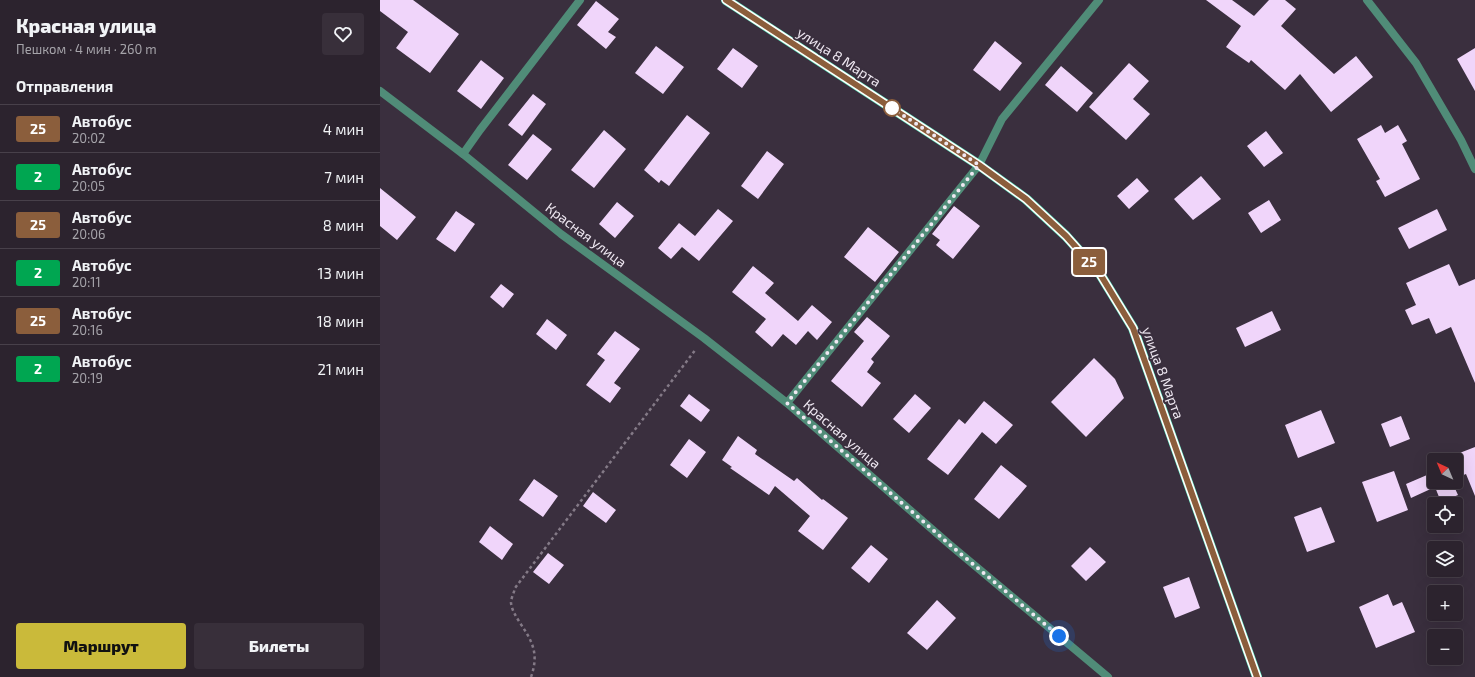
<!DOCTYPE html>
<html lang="ru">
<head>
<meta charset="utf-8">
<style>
  :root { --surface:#2c232e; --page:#382f3a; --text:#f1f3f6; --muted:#a6a4aa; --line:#48404a; --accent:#caba3a }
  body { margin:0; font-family:"Exo 2",sans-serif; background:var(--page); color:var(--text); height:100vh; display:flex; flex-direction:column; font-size:15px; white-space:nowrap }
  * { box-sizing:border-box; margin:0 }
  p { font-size:13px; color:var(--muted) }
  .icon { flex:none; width:22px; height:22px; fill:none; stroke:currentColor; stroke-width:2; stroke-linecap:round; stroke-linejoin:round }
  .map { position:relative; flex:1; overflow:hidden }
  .details { display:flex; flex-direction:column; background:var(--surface); width:380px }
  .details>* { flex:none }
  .badge { padding:0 8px; border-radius:3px; font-size:14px; line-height:26px }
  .needle { width:26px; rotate:316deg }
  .buttons { position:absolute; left:1047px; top:453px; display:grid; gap:8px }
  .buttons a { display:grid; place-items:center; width:36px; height:36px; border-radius:4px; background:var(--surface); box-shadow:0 4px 16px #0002,0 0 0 1px var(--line); font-size:20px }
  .you { position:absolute; width:20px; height:20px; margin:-10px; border:3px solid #fff; border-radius:50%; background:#1a73e8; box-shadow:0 0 0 6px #1a73e833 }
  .map>.badge { position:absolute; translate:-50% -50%; box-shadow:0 0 0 2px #fff }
  h2 { padding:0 16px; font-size:15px; line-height:36px }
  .round { display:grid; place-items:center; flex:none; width:42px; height:42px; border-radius:4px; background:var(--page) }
  .overview { display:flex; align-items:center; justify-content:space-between; height:68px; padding:0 16px }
  h1 { font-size:19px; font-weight:800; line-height:30px }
  .action { display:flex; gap:8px; margin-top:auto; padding:8px 16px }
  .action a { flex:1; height:46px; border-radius:4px; background:var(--accent); color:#111; font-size:16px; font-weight:800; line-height:46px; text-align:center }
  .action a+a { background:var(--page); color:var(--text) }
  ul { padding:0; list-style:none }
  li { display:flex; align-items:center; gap:12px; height:48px; padding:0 16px; border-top:1px solid var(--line) }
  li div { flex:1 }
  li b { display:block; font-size:15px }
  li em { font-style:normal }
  li .badge { min-width:44px; font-weight:700; text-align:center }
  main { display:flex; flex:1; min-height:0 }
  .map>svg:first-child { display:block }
  .building { fill:#f0d5fa }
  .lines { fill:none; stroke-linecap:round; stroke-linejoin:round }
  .path { stroke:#847a87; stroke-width:2.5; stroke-dasharray:3 3; stroke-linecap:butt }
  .lane { stroke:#508c78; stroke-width:8 }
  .street { stroke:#508c78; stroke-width:8 }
  .primary { stroke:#5be5bc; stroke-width:10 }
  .line-casing { stroke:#fff; stroke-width:9 }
  .line { stroke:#8b5e3c; stroke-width:6 }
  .walk { stroke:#efe8f2; stroke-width:4; stroke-dasharray:0 7.2 }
  .stop-dot { fill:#fff; stroke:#8b5e3c; stroke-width:2 }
  .labels { text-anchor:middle; stroke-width:4; stroke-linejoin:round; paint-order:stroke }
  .street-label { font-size:14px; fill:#efe8f2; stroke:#3a2f3e }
</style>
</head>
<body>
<main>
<section class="details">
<div class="overview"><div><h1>Красная улица</h1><p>Пешком · 4 мин · 260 m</p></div><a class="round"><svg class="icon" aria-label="heart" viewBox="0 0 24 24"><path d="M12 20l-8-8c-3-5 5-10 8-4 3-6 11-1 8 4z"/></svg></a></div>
<h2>Отправления</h2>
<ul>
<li><span class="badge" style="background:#8b5e3c;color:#fff">25</span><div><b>Автобус</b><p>20:02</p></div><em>4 мин</em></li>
<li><span class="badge" style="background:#00a651;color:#fff">2</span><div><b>Автобус</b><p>20:05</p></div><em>7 мин</em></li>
<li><span class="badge" style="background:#8b5e3c;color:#fff">25</span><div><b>Автобус</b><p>20:06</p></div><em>8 мин</em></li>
<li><span class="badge" style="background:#00a651;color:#fff">2</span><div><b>Автобус</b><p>20:11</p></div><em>13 мин</em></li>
<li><span class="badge" style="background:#8b5e3c;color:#fff">25</span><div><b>Автобус</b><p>20:16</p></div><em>18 мин</em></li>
<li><span class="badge" style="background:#00a651;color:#fff">2</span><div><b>Автобус</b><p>20:19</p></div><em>21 мин</em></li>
</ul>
<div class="action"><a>Маршрут</a><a>Билеты</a></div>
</section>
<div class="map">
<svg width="1095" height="677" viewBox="0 0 1095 677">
  <rect width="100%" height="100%" fill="#3a2f3e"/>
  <path class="building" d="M 0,0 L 33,0 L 79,34 L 50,73 L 16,48 L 28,32 L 0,11 Z
    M 826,0 L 852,0 L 874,16 L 889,0 L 905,0 L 916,9 L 901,26 L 954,74 L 976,56 L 993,77 L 951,112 L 920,74 L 905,90 L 871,60 L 869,63 L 846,47 L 861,26 Z
    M 216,1 L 239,19 L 228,32 L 236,37 L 226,49 L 197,25 Z
    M 615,41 L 642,63 L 620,91 L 593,70 Z
    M 276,46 L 304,67 L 283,94 L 255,73 Z
    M 353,48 L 378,66 L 362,88 L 337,69 Z
    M 1095,48 L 1095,91 L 1077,59 Z
    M 101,60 L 124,78 L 101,109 L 77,91 Z
    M 749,63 L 769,81 L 753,99 L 770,114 L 746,140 L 709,107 Z
    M 681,66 L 713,93 L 697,112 L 665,85 Z
    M 153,94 L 166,104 L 142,136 L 128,125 Z
    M 307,115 L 330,133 L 289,186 L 281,180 L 279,183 L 264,170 Z
    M 1001,125 L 1005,133 L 1018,125 L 1027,141 L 1022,144 L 1040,179 L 1005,197 L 996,181 L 1000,179 L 977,139 Z
    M 224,130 L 246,149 L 214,188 L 191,170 Z
    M 886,131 L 903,153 L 884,167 L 867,146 Z
    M 153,134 L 172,149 L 147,180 L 128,165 Z
    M 387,151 L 404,164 L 378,199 L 361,186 Z
    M 821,176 L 841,199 L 813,220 L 794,199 Z
    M 757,178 L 769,191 L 749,209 L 737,196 Z
    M 0,188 L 36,217 L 17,240 L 0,226 Z
    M 889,200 L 901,220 L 881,233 L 868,213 Z
    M 237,202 L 254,216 L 235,238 L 219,224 Z
    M 574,206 L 600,226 L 573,259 L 556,245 L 560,240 L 552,234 Z
    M 338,209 L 353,221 L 319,261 L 302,247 L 291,259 L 278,248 L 299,223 L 315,236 Z
    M 1057,209 L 1067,230 L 1029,249 L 1018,228 Z
    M 76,211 L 95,224 L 75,252 L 56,239 Z
    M 488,227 L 519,252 L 495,282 L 464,257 Z
    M 1069,264 L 1079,286 L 1095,279 L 1095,383 L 1071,327 L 1056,334 L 1049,318 L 1032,325 L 1025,310 L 1036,305 L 1026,283 Z
    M 373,266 L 394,283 L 385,293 L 418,321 L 432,305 L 452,322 L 437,340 L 428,331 L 416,345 L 403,334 L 392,347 L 375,332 L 386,319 L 352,292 Z
    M 121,284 L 134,294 L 123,308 L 110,297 Z
    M 892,311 L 901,330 L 865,347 L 856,328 Z
    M 487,317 L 510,336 L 491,359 L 494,362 L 487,372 L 501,383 L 482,407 L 451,381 L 484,341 L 474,332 Z
    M 167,319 L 187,335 L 176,350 L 156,334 Z
    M 235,331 L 260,349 L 234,383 L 241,388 L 230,403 L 206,385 L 225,360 L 217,354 Z
    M 714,358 L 735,379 L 744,398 L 706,437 L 671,402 Z
    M 309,394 L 330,410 L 321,422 L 300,406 Z
    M 535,394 L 551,408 L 529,433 L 513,419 Z
    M 604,401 L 633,425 L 616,444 L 602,432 L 568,475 L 547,459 L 579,419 L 585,424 Z
    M 941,410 L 955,443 L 918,458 L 905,425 Z
    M 1021,416 L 1030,439 L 1010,447 L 1001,424 Z
    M 358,436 L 377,450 L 375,454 L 414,481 L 417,478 L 442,500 L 443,499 L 468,518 L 443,550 L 418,531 L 430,516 L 395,486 L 389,495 L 350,468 L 352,467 L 342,460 Z
    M 309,439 L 326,452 L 307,478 L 290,465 Z
    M 1095,447 L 1095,496 L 1086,474 L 1076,478 L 1076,462 L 1080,460 L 1077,454 Z
    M 621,465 L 647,486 L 619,519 L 594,499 Z
    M 1014,471 L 1028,510 L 997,522 L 982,482 Z
    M 1054,472 L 1054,482 L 1072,482 L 1078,495 L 1061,502 L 1055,487 L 1031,498 L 1026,484 Z
    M 154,479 L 178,496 L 163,517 L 139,500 Z
    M 213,492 L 236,510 L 226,523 L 203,506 Z
    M 941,507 L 955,542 L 927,552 L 914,517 Z
    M 110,526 L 133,544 L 122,560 L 99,542 Z
    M 491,545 L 508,559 L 489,583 L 471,568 Z
    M 710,547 L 726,562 L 706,581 L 691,566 Z
    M 168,553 L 184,565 L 169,584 L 153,572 Z
    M 809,577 L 820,608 L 795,618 L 783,587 Z
    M 1008,594 L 1013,606 L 1022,602 L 1035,632 L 996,648 L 979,607 Z
    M 557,600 L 576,618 L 547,650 L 527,633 Z"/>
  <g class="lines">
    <path class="path" d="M 151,677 C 159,654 153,642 140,623 C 136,616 132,611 131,603 C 131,598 134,593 135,588 L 316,349"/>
    <path class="lane" d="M 83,154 L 100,130 L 200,0
      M 407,403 L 599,165"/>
    <path class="street" d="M 987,0 L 1036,63 L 1081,140 L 1095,169
      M 0,91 L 83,154 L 181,234 L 324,338 L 407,403 L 569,544 L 728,677
      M 599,165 L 622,119 L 719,0"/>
    <path class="primary" d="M 346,0 L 599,165 L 646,199 L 686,236 L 720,274 L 753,328 L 877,677"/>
  </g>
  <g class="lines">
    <g class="line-casing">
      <path id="line" d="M 346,0 L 599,165 L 646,199 L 686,236 L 720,274 L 753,328 L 877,677"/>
    </g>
    <use href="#line" class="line"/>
    <path class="walk" d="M 512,108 L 599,165 L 407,403 L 569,544 L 679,636"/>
  </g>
  <circle class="stop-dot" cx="512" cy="108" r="8"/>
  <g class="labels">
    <g class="street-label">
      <text transform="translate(459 57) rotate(33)" y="5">улица 8 Марта</text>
      <text transform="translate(206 235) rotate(37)" y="5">Красная улица</text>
      <text transform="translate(783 373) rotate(70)" y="5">улица 8 Марта</text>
      <text transform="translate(462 434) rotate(41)" y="5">Красная улица</text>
    </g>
  </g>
</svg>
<div class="buttons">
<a><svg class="needle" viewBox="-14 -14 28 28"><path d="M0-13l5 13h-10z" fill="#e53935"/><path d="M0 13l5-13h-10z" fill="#a6a4aa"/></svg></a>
<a><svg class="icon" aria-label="locate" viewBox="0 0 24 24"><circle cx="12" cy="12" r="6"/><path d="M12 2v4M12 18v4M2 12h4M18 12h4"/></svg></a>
<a><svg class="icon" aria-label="layers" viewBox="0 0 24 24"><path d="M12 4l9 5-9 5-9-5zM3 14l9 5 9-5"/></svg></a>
<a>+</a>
<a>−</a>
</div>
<div class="you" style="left:679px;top:636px"></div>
<b class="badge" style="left:709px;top:262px;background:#8b5e3c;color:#fff">25</b>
</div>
</main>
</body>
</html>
